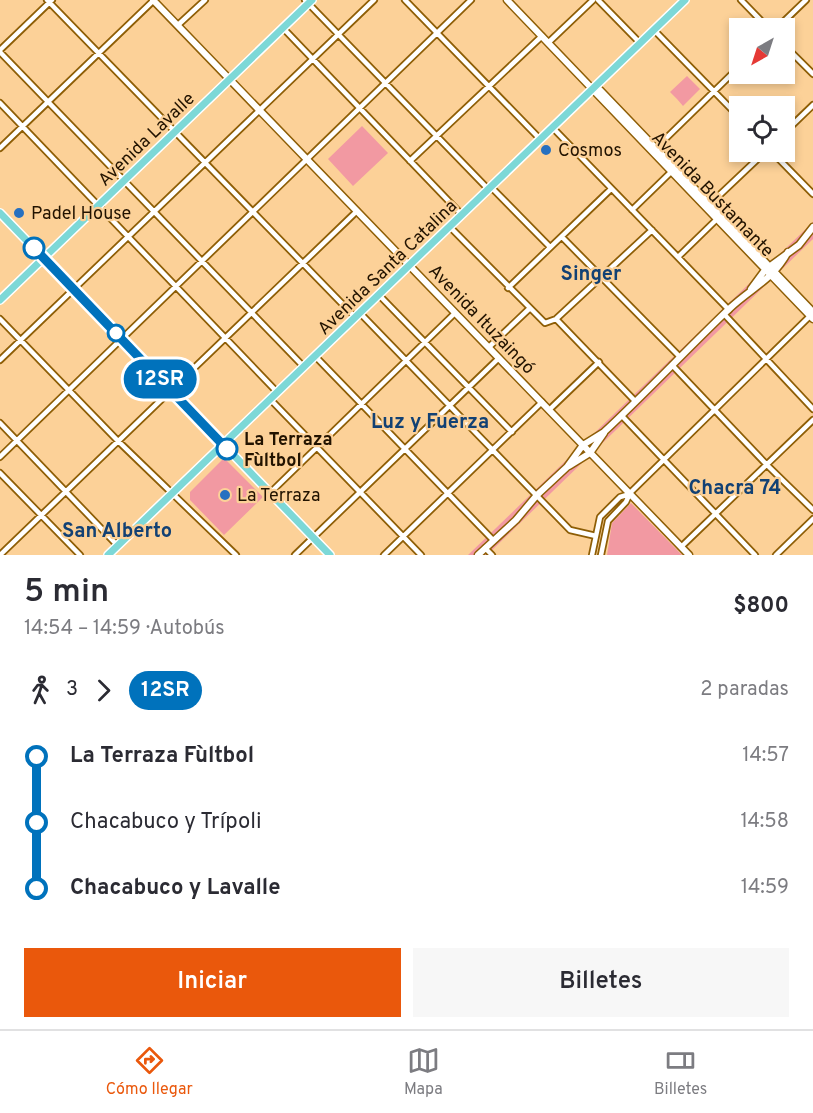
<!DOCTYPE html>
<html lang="es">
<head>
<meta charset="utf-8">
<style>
  :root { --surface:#fff; --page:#f7f7f7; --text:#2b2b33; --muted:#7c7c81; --line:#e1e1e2; --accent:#ea580c }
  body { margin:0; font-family:Overpass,sans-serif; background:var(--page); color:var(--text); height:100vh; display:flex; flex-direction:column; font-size:22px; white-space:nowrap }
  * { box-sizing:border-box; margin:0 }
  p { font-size:20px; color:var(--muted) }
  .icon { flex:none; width:33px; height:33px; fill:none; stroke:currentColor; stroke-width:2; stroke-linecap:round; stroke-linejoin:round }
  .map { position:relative; height:555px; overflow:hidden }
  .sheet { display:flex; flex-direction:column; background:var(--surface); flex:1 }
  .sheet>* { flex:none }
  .badge { padding:0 12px; border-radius:20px; font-size:21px; line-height:39px }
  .needle { width:39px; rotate:219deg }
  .tools { position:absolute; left:729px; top:18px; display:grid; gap:12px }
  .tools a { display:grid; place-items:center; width:66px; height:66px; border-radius:0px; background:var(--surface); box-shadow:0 3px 9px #0003; font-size:30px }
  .map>.badge { position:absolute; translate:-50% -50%; box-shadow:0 0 0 3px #fff }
  .legs { display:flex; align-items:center; gap:9px; height:66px; padding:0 24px; font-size:20px }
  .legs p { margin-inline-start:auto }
  .head { display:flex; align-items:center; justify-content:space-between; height:102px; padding:0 24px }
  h1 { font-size:33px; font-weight:600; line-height:45px }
  .primary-button { display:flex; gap:12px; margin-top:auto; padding:12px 24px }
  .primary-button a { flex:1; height:69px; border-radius:0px; background:var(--accent); color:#fff; font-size:24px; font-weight:600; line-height:69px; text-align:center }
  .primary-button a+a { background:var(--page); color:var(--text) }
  ul { padding:0 24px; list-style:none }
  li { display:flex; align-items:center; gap:21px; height:66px; font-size:22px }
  li i { display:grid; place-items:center; width:9px; height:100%; margin:0 8px; background:currentColor }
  li i::after { content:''; width:15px; height:15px; margin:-8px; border:4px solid; border-radius:50%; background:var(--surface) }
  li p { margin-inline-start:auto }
  li:first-child i { background:linear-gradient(#0000 50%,currentColor 0) }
  li:last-child i { background:linear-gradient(currentColor 50%,#0000 0) }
  .dock { display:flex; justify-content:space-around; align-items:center; height:84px; border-top:2px solid var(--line); background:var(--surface); font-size:16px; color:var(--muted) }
  .dock a { display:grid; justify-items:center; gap:3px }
  .dock .active { color:var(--accent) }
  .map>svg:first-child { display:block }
  .green { fill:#f299a2 }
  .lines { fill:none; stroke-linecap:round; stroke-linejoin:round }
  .minor-casing { stroke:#8e5e06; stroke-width:8 }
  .secondary-casing { stroke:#8e5e06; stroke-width:9 }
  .primary-casing { stroke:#fff; stroke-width:10 }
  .minor { stroke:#fff; stroke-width:4.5 }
  .secondary { stroke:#fff; stroke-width:6 }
  .primary { stroke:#7dd8d7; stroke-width:7 }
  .line-1-casing { stroke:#fff; stroke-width:14 }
  .line-1 { stroke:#0072bc; stroke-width:9 }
  .poi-dot { fill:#2670c0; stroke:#fcd198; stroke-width:2 }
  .stop-1-dot { fill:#fff; stroke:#0072bc; stroke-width:3 }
  .labels { text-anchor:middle; stroke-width:4.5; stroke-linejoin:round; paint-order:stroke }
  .street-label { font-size:18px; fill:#221300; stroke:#fcd198 }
  .poi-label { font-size:18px; fill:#221300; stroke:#fcd198; text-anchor:start }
  .stop-label { font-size:18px; font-weight:bold; fill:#221300; stroke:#fcd198; text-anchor:start }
  .neighbourhood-label { font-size:20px; font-weight:bold; fill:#124174; stroke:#fcd198 }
</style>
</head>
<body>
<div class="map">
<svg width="813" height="555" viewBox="0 0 813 555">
  <rect width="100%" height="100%" fill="#fcd198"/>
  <path class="green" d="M 687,76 L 700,89 L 683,106 L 677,99 L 679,97 L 677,99 L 670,92 Z
    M 362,126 L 388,153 L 353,186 L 328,159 Z
    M 813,222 L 813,239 L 487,555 L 468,555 Z
    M 224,458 L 263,497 L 224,535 L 190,500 L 190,492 Z
    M 631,503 L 682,555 L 607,555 L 612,523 Z"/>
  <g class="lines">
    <g class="minor-casing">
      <path id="minor" d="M 47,0 L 355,317
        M 305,0 L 489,190
        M 405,0 L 540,139
        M 598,0 L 640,43
        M 741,0 L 768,28
        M 178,25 L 205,0
        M 283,28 L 462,215
        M 777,28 L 806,0
        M 654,30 L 740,118
        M 549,42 L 593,0
        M 784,45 L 813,74
        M 0,50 L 52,0
        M 0,52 L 304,367
        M 0,103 L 277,392
        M 553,128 L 729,310
        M 784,133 L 813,105
        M 0,148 L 154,0
        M 656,148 L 740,66
        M 772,152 L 813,194
        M 410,161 L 542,36
        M 492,188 L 550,247
        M 709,205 L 765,152
        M 632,210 L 671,172
        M 450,227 L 545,323 L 556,319 L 652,230
        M 562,237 L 680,357
        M 678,257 L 716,220
        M 508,288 L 611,189
        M 379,295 L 512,432
        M 360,313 L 570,530 L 596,536
        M 724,314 L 813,409
        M 0,319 L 118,441 L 236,555
        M 556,319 L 635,401
        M 489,347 L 529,309
        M 315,356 L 493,540
        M 0,360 L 374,0
        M 672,365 L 767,465 L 813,510
        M 270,399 L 421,555
        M 549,410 L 599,362
        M 622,416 L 755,555
        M 0,423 L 118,546
        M 0,457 L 471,0
        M 0,473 L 80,555
        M 270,493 L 455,313
        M 681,547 L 813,420
        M 485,548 L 492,555
        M 0,555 L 357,211
        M 295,555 L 499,358
        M 384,555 L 542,402
        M 592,555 L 600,517 L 620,497 L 630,494
        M 601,555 L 608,521 L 626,502 L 630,493 L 810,316
        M 776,555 L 813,519"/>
    </g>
    <g class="secondary-casing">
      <path id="secondary" d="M 153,0 L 689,555
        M 507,0 L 813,319
        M 593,89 L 600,90 L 813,312
        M 751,289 L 765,270 L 799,245 L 813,227
        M 569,466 L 590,453 L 604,433
        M 478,555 L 516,520 L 537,495 L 567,467 L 583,445 L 604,432 C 647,392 687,349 729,309 C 752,287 772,281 788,252"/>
    </g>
    <g class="primary-casing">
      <path id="primary" d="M 0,213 L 330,555
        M 0,300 L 312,0
        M 108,555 L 685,0"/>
    </g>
    <use href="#minor" class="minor"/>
    <use href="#secondary" class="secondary"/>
    <use href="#primary" class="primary"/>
  </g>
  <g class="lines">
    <g class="line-1-casing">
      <path id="line-1" d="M 34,248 L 227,449"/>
    </g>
    <use href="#line-1" class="line-1"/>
  </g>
  <g class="poi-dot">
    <circle cx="546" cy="150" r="6"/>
    <circle cx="19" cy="213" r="6"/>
    <circle cx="225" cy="495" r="6"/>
  </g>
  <g class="stop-1-dot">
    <circle cx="34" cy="248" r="10"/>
    <circle cx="116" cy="333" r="8"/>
    <circle cx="227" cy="449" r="10"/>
  </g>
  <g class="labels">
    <g class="street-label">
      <text transform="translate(146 139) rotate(-44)" y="6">Avenida Lavalle</text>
      <text transform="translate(713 194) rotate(46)" y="6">Avenida Bustamante</text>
      <text transform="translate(387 267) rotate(-44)" y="6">Avenida Santa Catalina</text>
      <text transform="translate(482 319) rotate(46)" y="6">Avenida Ituzaingó</text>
    </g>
    <g class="poi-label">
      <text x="558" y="156">Cosmos</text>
      <text x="31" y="219">Padel House</text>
      <text x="237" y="501">La Terraza</text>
    </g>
    <g class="stop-label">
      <text x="244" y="445">La Terraza<tspan x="244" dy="21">Fùltbol</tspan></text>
    </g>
    <g class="neighbourhood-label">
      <text x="591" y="280">Singer</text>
      <text x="430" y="428">Luz y Fuerza</text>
      <text x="735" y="494">Chacra 74</text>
      <text x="117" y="537">San Alberto</text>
    </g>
  </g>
</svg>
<div class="tools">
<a><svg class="needle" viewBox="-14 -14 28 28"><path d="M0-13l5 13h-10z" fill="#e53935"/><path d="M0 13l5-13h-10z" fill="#7c7c81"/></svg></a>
<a><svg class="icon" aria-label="locate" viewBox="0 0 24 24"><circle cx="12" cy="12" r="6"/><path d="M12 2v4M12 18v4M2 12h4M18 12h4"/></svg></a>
</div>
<b class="badge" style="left:160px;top:379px;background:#0072bc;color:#fff">12SR</b>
</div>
<section class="sheet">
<div class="head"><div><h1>5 min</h1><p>14:54 – 14:59 · Autobús</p></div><b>$800</b></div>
<div class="legs"><svg class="icon" aria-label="walk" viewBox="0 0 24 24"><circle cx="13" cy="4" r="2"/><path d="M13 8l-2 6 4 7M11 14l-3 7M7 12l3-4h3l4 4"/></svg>3<svg class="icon" aria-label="forward" viewBox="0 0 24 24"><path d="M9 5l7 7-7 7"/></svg><b class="badge" style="background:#0072bc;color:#fff">12SR</b><p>2 paradas</p></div>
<ul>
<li><i style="color:#0072bc"></i><b>La Terraza Fùltbol</b><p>14:57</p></li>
<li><i style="color:#0072bc"></i><span>Chacabuco y Trípoli</span><p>14:58</p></li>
<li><i style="color:#0072bc"></i><b>Chacabuco y Lavalle</b><p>14:59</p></li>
</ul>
<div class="primary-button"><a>Iniciar</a><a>Billetes</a></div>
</section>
<nav class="dock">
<a class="active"><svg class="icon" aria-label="directions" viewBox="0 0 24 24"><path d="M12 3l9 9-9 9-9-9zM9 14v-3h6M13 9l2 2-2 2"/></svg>Cómo llegar</a>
<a><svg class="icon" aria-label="map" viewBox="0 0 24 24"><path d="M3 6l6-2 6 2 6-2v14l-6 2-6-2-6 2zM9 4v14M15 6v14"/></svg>Mapa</a>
<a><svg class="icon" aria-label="tickets" viewBox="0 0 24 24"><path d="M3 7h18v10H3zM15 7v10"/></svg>Billetes</a>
</nav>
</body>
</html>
